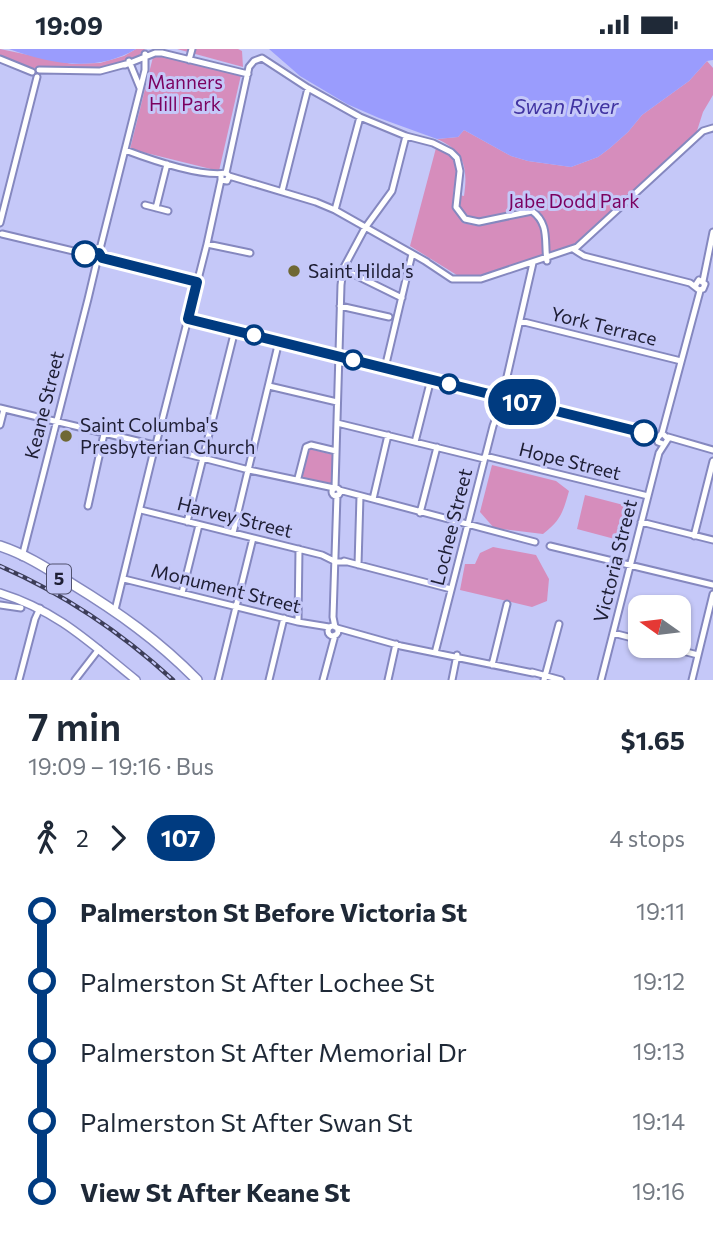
<!DOCTYPE html>
<html lang="en">
<head>
<meta charset="utf-8">
<style>
  :root { --surface:#fff; --page:#f6f6f7; --text:#1f2937; --muted:#747a83 }
  body { margin:0; font-family:Commissioner,sans-serif; background:var(--page); color:var(--text); height:100vh; display:flex; flex-direction:column; font-size:26px; white-space:nowrap }
  * { box-sizing:border-box; margin:0 }
  p { font-size:23px; color:var(--muted) }
  .icon { flex:none; width:38px; height:38px; fill:none; stroke:currentColor; stroke-width:2; stroke-linecap:round; stroke-linejoin:round }
  .map { position:relative; height:631px; overflow:hidden }
  .panel { display:flex; flex-direction:column; background:var(--surface); flex:1 }
  .panel>* { flex:none }
  .badge { padding:0 14px; border-radius:23px; font-size:24px; line-height:46px }
  .needle { width:46px; rotate:284deg }
  .fabs { position:absolute; left:628px; top:546px; display:grid; gap:14px }
  .fabs a { display:grid; place-items:center; width:63px; height:63px; border-radius:14px; background:var(--surface); box-shadow:0 2px 5px #0004; font-size:35px }
  .map>.badge { position:absolute; translate:-50% -50%; box-shadow:0 0 0 4px #fff }
  .legs { display:flex; align-items:center; gap:10px; height:77px; padding:0 28px; font-size:23px }
  .legs p { margin-inline-start:auto }
  .headline { display:flex; align-items:center; justify-content:space-between; height:119px; padding:0 28px }
  h1 { font-size:38px; font-weight:600; line-height:52px }
  ul { padding:0 28px; list-style:none }
  li { display:flex; align-items:center; gap:24px; height:70px; font-size:26px }
  li i { display:grid; place-items:center; width:10px; height:100%; margin:0 9px; background:currentColor }
  li i::after { content:''; width:18px; height:18px; margin:-9px; border:5px solid; border-radius:50%; background:var(--surface) }
  li p { margin-inline-start:auto }
  li:first-child i { background:linear-gradient(#0000 50%,currentColor 0) }
  li:last-child i { background:linear-gradient(currentColor 50%,#0000 0) }
  .status { display:flex; justify-content:space-between; align-items:center; height:49px; padding:0 35px; background:var(--surface); direction:ltr }
  .status svg { height:19px; fill:currentColor }
  .map>svg:first-child { display:block }
  .green { fill:#d68dbc }
  .water { fill:#9a9cfd }
  .lines { fill:none; stroke-linecap:round; stroke-linejoin:round }
  .minor-casing { stroke:#8588bf; stroke-width:9 }
  .major-casing { stroke:#8588bf; stroke-width:10 }
  .highway-casing { stroke:#8588bf; stroke-width:12 }
  .minor { stroke:#fff; stroke-width:5 }
  .major { stroke:#fff; stroke-width:7 }
  .highway { stroke:#fff; stroke-width:9 }
  .rail-casing { stroke:#3d3e59; stroke-width:4.5 }
  .rail { stroke:#c5c8f8; stroke-width:2; stroke-dasharray:5; stroke-linecap:butt }
  .line-1-casing { stroke:#fff; stroke-width:16 }
  .line-1 { stroke:#003b80; stroke-width:10 }
  .stop-1-dot { fill:#fff; stroke:#003b80; stroke-width:3.5 }
  .poi-dot { fill:#6f6834; stroke:#c5c8f8; stroke-width:2.5 }
  .labels { text-anchor:middle; stroke-width:6; stroke-linejoin:round; paint-order:stroke }
  .shield { fill:#c5c8f8; stroke:#50516f; stroke-width:2 }
  .shield-label { font-size:18px; font-weight:bold; fill:#1e1e34 }
  .park-label { font-size:19px; fill:#7b0160; stroke:#c5c8f8 }
  .poi-label { font-size:19px; fill:#1e1e34; stroke:#c5c8f8; text-anchor:start }
  .street-label { font-size:19px; fill:#1e1e34; stroke:#c5c8f8 }
  .water-label { font-size:21px; font-style:italic; fill:#4134a2; stroke:#c5c8f8 }
</style>
</head>
<body>
<div class="status"><b>19:09</b><svg viewBox="0 0 49 12"><path d="M0 12V9h3v3zM5 12V6h3v6zM10 12V3h3v9zM15 12V0h3v12zM26 1h20v11H26zM47 4h2v5h-2z"/></svg></div>
<div class="map">
<svg width="713" height="631" viewBox="0 0 713 631">
  <rect width="100%" height="100%" fill="#c5c8f8"/>
  <path class="green" d="M 0,0 L 72,15 L 100,14 L 124,7 L 136,0 L 145,0 C 128,24 58,22 31,19 C 20,17 10,13 0,9 Z
    M 177,0 L 238,0 L 242,2 L 243,18 Z
    M 162,4 L 241,26 L 219,122 L 130,100 L 153,8 Z
    M 707,12 L 713,19 L 713,46 L 703,63 L 696,85 L 574,197 L 549,205 C 546,186 550,172 533,159 L 479,170 L 472,170 L 460,159 L 459,146 L 464,147 C 468,120 465,102 437,90 L 458,88 L 464,81 L 511,107 L 528,112 L 571,118 L 598,108 L 610,99 L 628,83 L 642,66 L 689,32 Z
    M 436,99 C 465,111 455,124 453,147 C 452,158 457,165 463,174 L 478,177 L 529,165 L 535,168 L 543,178 L 542,209 L 469,229 L 460,228 L 410,197 Z
    M 310,400 L 334,406 L 334,433 L 330,438 L 300,431 L 307,401 Z
    M 492,416 L 556,432 L 569,442 C 563,463 561,471 543,485 L 494,479 L 480,463 Z
    M 585,446 L 635,459 L 626,493 L 577,480 Z
    M 493,498 L 536,506 L 549,530 L 547,552 L 532,558 L 460,541 L 465,515 L 475,515 L 480,504 Z"/>
  <path class="water" d="M 9,0 L 136,0 C 96,24 50,15 9,0 Z
    M 269,0 L 713,0 L 713,11 L 707,12 L 689,32 L 642,66 L 628,83 L 610,99 L 598,108 L 571,118 L 528,112 L 511,107 L 464,81 L 458,88 L 437,90 L 379,69 L 347,55 L 300,27 Z"/>
  <g class="lines">
    <g class="minor-casing">
      <path id="minor" d="M 0,10 L 32,23
        M 189,11 L 192,0
        M 129,12 L 140,39
        M 125,16 L 155,4 L 162,4 L 248,25
        M 39,21 L 100,22 L 126,15
        M 125,101 C 149,110 201,128 226,124 L 229,127 L 227,132 L 221,131 L 221,125
        M 226,124 L 249,18 L 254,12 L 262,9 L 308,39 L 360,68 L 406,87 L 433,94 L 451,103 L 457,109 L 460,122 L 456,158 L 465,170 L 479,173 L 532,162 C 550,175 544,193 547,212
        M 229,127 L 316,153 L 335,161 L 427,213
        M 282,142 L 308,39
        M 145,156 L 168,162
        M 156,159 L 167,115
        M 335,161 L 360,68
        M 0,174 L 37,28
        M 2,185 L 94,207
        M 207,195 L 250,204
        M 573,200 L 584,207 L 690,234 L 699,241 L 703,240 L 705,235 L 699,231 L 695,237
        M 99,204 L 145,21 L 145,5
        M 102,209 L 197,233
        M 425,212 L 452,230 L 481,230 L 577,198 L 703,82 L 713,79
        M 343,220 L 402,249
        M 703,232 L 713,183
        M 340,257 L 389,268
        M 188,270 L 489,345 L 496,349
        M 520,272 L 681,312
        M 385,319 L 412,205
        M 269,337 L 337,353
        M495.5 348a4.5 4.5 0 1 1 9 0a4.5 4.5 0 1 1-9 0Z
        M 503,345 L 533,214
        M 503,351 L 512,351 L 649,385 L 657,390
        M 0,359 L 154,396
        M 337,374 L 484,410
        M 0,376 L 4,360
        M 662,384 L 700,242
        M 668,388 L 713,401
        M 415,393 L 431,330
        M 156,395 L 207,195 L 221,131
        M 160,398 L 249,421 L 334,439
        M 485,407 L 648,447
        M 298,429 L 306,398 L 311,396 L 336,402
        M 335,439 L 341,236 L 343,220 L 365,179 L 392,142 L 406,87
        M332 443a4 4 0 1 1 8 0a4 4 0 1 1-8 0Z
        M 339,441 L 535,493
        M 373,450 L 388,386
        M 88,457 L 104,385
        M 141,461 L 322,506 L 336,513 L 346,513
        M 420,464 L 437,398
        M 187,473 L 235,281
        M 641,473 L 713,491
        M 233,484 L 279,292
        M 694,487 L 713,412
        M 550,497 L 713,536
        M 22,508 L 88,250 L 97,212 L 94,207 L 99,204 L 102,209 L 97,212
        M 344,512 L 451,540
        M 358,516 L 360,447
        M 124,530 L 298,573 L 329,578
        M 182,544 L 199,476
        M 0,556 L 21,559
        M 115,561 L 154,401
        M 298,573 L 299,500
        M328 582a5 5 0 1 1 10 0a5 5 0 1 1-10 0Z
        M 335,578 L 333,568 L 337,446
        M 337,579 L 401,597 L 533,624
        M 613,584 L 640,591
        M 663,597 L 698,606
        M 435,604 L 493,377 L 502,352
        M 492,616 L 507,555
        M 532,623 L 561,631
        M 19,631 L 35,570 L 40,559
        M 75,631 L 99,600
        M 218,631 L 253,489
        M 269,631 L 284,569
        M 323,631 L 335,586
        M 388,631 L 396,595
        M 452,631 L 457,606
        M 544,631 L 559,575
        M 601,631 L 659,404 L 668,390 L 662,384 L 657,390 L 658,393 L 663,395
        M 692,631 L 713,545"/>
    </g>
    <g class="major-casing">
      <path id="major" d="M 0,544 C 58,562 90,594 136,631"/>
    </g>
    <g class="highway-casing">
      <path id="highway" d="M 0,497 C 27,506 48,520 72,535 C 118,563 159,592 197,631"/>
    </g>
    <use href="#minor" class="minor"/>
    <use href="#major" class="major"/>
    <use href="#highway" class="highway"/>
    <g class="rail-casing">
      <path id="rail" d="M 0,517 C 64,545 122,584 173,631"/>
    </g>
    <use href="#rail" class="rail"/>
  </g>
  <g class="lines">
    <g class="line-1-casing">
      <path id="line-1" d="M 85,205 L 94,207 L 99,204 L 102,209 L 197,233 L 188,270 L 489,345 L 501,344 L 512,351 L 644,384"/>
    </g>
    <use href="#line-1" class="line-1"/>
  </g>
  <g class="stop-1-dot">
    <circle cx="85" cy="205" r="12"/>
    <circle cx="254" cy="286" r="9"/>
    <circle cx="353" cy="311" r="9"/>
    <circle cx="449" cy="335" r="9"/>
    <circle cx="644" cy="384" r="12"/>
  </g>
  <g class="poi-dot">
    <circle cx="294" cy="222" r="7"/>
    <circle cx="66" cy="387" r="7"/>
  </g>
  <g class="labels">
    <rect class="shield" x="47" y="515.5" width="24" height="29" rx="5"/>
    <g class="shield-label">
      <text x="59" y="536">5</text>
    </g>
    <g class="park-label">
      <text x="185" y="40">Manners<tspan x="185" dy="22">Hill Park</tspan></text>
      <text x="574" y="159">Jabe Dodd Park</text>
    </g>
    <g class="poi-label">
      <text x="308" y="229">Saint Hilda's</text>
      <text x="80" y="383">Saint Columba's<tspan x="80" dy="22">Presbyterian Church</tspan></text>
    </g>
    <g class="street-label">
      <text transform="translate(604 277) rotate(14)" y="7">York Terrace</text>
      <text transform="translate(44 356) rotate(-76)" y="7">Keane Street</text>
      <text transform="translate(570 412) rotate(14)" y="7">Hope Street</text>
      <text transform="translate(235 468) rotate(14)" y="7">Harvey Street</text>
      <text transform="translate(451 478) rotate(-76)" y="7">Lochee Street</text>
      <text transform="translate(615 512) rotate(-76)" y="7">Victoria Street</text>
      <text transform="translate(226 539) rotate(14)" y="7">Monument Street</text>
    </g>
    <g class="water-label">
      <text x="566" y="65">Swan River</text>
    </g>
  </g>
</svg>
<div class="fabs">
<a><svg class="needle" viewBox="-14 -14 28 28"><path d="M0-13l5 13h-10z" fill="#e53935"/><path d="M0 13l5-13h-10z" fill="#747a83"/></svg></a>
</div>
<b class="badge" style="left:522px;top:353px;background:#003b80;color:#fff">107</b>
</div>
<section class="panel">
<div class="headline"><div><h1>7 min</h1><p>19:09 – 19:16 · Bus</p></div><b>$1.65</b></div>
<div class="legs"><svg class="icon" aria-label="walk" viewBox="0 0 24 24"><circle cx="13" cy="4" r="2"/><path d="M13 8l-2 6 4 7M11 14l-3 7M7 12l3-4h3l4 4"/></svg>2<svg class="icon" aria-label="forward" viewBox="0 0 24 24"><path d="M9 5l7 7-7 7"/></svg><b class="badge" style="background:#003b80;color:#fff">107</b><p>4 stops</p></div>
<ul>
<li><i style="color:#003b80"></i><b>Palmerston St Before Victoria St</b><p>19:11</p></li>
<li><i style="color:#003b80"></i><span>Palmerston St After Lochee St</span><p>19:12</p></li>
<li><i style="color:#003b80"></i><span>Palmerston St After Memorial Dr</span><p>19:13</p></li>
<li><i style="color:#003b80"></i><span>Palmerston St After Swan St</span><p>19:14</p></li>
<li><i style="color:#003b80"></i><b>View St After Keane St</b><p>19:16</p></li>
</ul>
</section>
</body>
</html>
